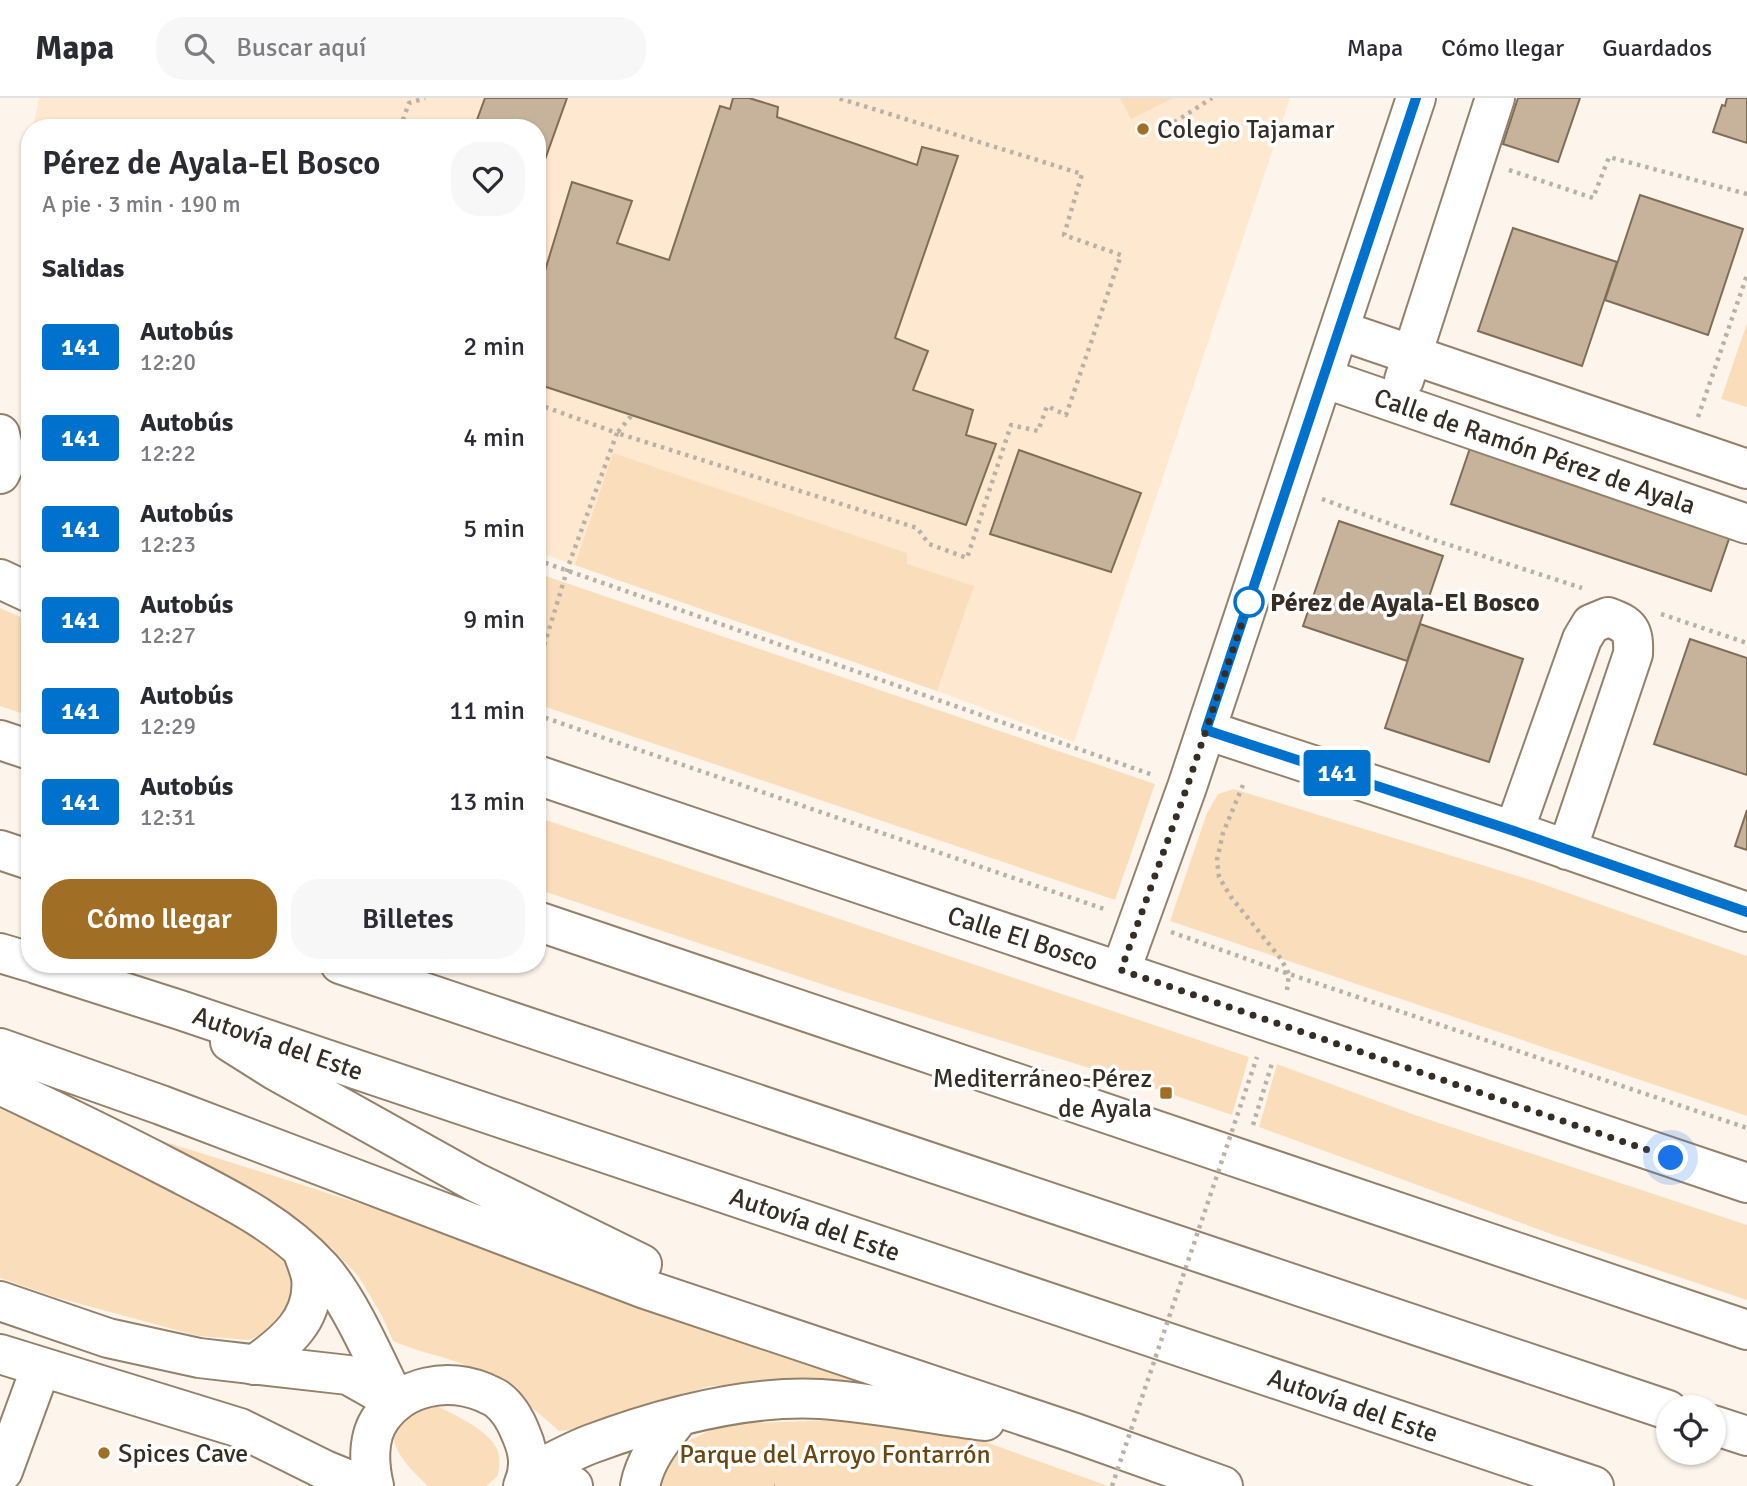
<!DOCTYPE html>
<html lang="es">
<head>
<meta charset="utf-8">
<style>
  :root { --surface:#fff; --page:#f7f7f7; --text:#2b2b33; --muted:#7c7c81; --line:#e1e1e2; --accent:#a06e24 }
  body { margin:0; font-family:Signika,sans-serif; background:var(--page); color:var(--text); height:100vh; display:flex; flex-direction:column; font-size:26px; white-space:nowrap }
  * { box-sizing:border-box; margin:0 }
  p { font-size:23px; color:var(--muted) }
  .icon { flex:none; width:38px; height:38px; fill:none; stroke:currentColor; stroke-width:2; stroke-linecap:round; stroke-linejoin:round }
  .map { position:relative; flex:1; overflow:hidden }
  .drawer { position:absolute; left:21px; top:21px; width:525px; height:854px; display:flex; flex-direction:column; background:var(--surface); border-radius:28px; box-shadow:0 2px 5px #0004 }
  .drawer>* { flex:none }
  .badge { padding:0 14px; border-radius:5px; font-size:24px; line-height:46px }
  .fabs { position:absolute; left:1656px; top:1297px; display:grid; gap:14px }
  .fabs a { display:grid; place-items:center; width:70px; height:70px; border-radius:50%; background:var(--surface); box-shadow:0 2px 5px #0004; font-size:35px }
  .you { position:absolute; width:35px; height:35px; margin:-18px; border:5px solid #fff; border-radius:50%; background:#1a73e8; box-shadow:0 0 0 10px #1a73e833 }
  .map>.badge { position:absolute; translate:-50% -50%; box-shadow:0 0 0 4px #fff }
  h2 { padding:0 21px; font-size:26px; line-height:63px }
  .round { display:grid; place-items:center; flex:none; width:74px; height:74px; border-radius:28px; background:var(--page) }
  .head { display:flex; align-items:center; justify-content:space-between; height:119px; padding:0 21px }
  h1 { font-size:33px; font-weight:600; line-height:52px }
  .action { display:flex; gap:14px; margin-top:auto; padding:14px 21px }
  .action a { flex:1; height:80px; border-radius:28px; background:var(--accent); color:#fff; font-size:28px; font-weight:600; line-height:80px; text-align:center }
  .action a+a { background:var(--page); color:var(--text) }
  ul { padding:0; list-style:none }
  li { display:flex; align-items:center; gap:21px; height:91px; padding:0 21px }
  li div { flex:1 }
  li b { display:block; font-size:26px }
  li em { font-style:normal }
  li .badge { min-width:77px; font-weight:700; text-align:center }
  header { display:flex; align-items:center; gap:42px; box-sizing:border-box; height:98px; padding:0 35px; background:var(--surface); border-bottom:2px solid var(--line) }
  header strong { font-size:33px }
  nav { display:flex; gap:38px; margin-inline-start:auto; font-size:24px }
  .search { width:490px; height:63px; background:var(--page); display:flex; align-items:center; gap:18px; box-sizing:border-box; padding:0 24px; border-radius:28px; color:var(--muted); font-size:26px }
  .map>svg:first-child { display:block }
  .built { fill:#fee9d0 }
  .green { fill:#fadebc }
  .building { fill:#c7b39b; stroke:#7f6d56; stroke-width:2 }
  .lines { fill:none; stroke-linecap:round; stroke-linejoin:round }
  .minor-casing { stroke:#94816b; stroke-width:42 }
  .highway-casing { stroke:#94816b; stroke-width:42 }
  .path { stroke:#b9b1a7; stroke-width:4.5; stroke-dasharray:3.5 5; stroke-linecap:butt }
  .minor { stroke:#fff; stroke-width:38 }
  .highway { stroke:#fff; stroke-width:38 }
  .path-bridge { stroke:#b9b1a7; stroke-width:4.5; stroke-dasharray:3.5 5; stroke-linecap:butt }
  .line-casing { stroke:#fff; stroke-width:16 }
  .line { stroke:#0072ce; stroke-width:10 }
  .walk { stroke:#362e24; stroke-width:7; stroke-dasharray:0 12.6 }
  .poi-dot { fill:#a06e24; stroke:#fff; stroke-width:2.5 }
  .stop-dot { fill:#fff; stroke:#0072ce; stroke-width:3.5 }
  .labels { text-anchor:middle; stroke-width:7; stroke-linejoin:round; paint-order:stroke }
  .poi-label { font-size:26px; fill:#362e24; stroke:#fff; text-anchor:start }
  .street-label { font-size:26px; fill:#362e24; stroke:#fff }
  .stop-label { font-size:26px; font-weight:bold; fill:#362e24; stroke:#fff; text-anchor:start }
  .park-label { font-size:26px; fill:#6a4710; stroke:#fff }
</style>
</head>
<body>
<header>
<strong>Mapa</strong>
<div class="search"><svg class="icon" aria-label="search" viewBox="0 0 24 24"><circle cx="10" cy="10" r="6"/><path d="M15 15l6 6"/></svg>Buscar aquí</div>
<nav><a>Mapa</a><a>Cómo llegar</a><a>Guardados</a></nav>
</header>
<div class="map">
<svg width="1747" height="1388" viewBox="0 0 1747 1388">
  <rect width="100%" height="100%" fill="#fdf5eb"/>
  <path class="built" d="M 39,0 L 1290,0 L 1074,644 L 937,593 L 537,454 L 537,30 L 33,30 Z
    M 30,44 L 30,253 L 22,172 L 26,64 Z"/>
  <path class="green" d="M 1120,0 L 1173,0 L 1131,21 Z
    M 1747,225 L 1747,309 L 1721,301 Z
    M 613,355 L 907,455 L 907,466 L 974,488 L 937,593 L 575,467 Z
    M 537,475 L 1155,686 L 1115,802 L 537,606 Z
    M 0,510 L 30,523 L 30,618 L 0,608 Z
    M 1234,691 L 1534,783 L 1747,858 L 1747,1018 L 1170,823 L 1207,715 L 1218,696 Z
    M 537,719 L 1249,959 L 1232,1017 L 1144,987 L 842,893 L 537,791 Z
    M 1277,966 L 1415,1017 L 1747,1127 L 1747,1202 L 1551,1136 L 1259,1029 Z
    M 0,1011 L 235,1113 L 286,1155 L 296,1180 L 295,1201 L 281,1226 L 249,1242 L 198,1238 L 55,1199 L 0,1180 Z
    M 152,1040 C 404,1116 652,1206 901,1293 L 817,1286 L 710,1288 L 609,1319 L 581,1331 L 559,1333 C 529,1307 498,1279 460,1265 C 438,1257 415,1253 393,1243 L 382,1218 L 359,1179 L 332,1150 L 190,1067 Z
    M 435,1307 C 453,1316 489,1332 497,1351 C 501,1360 499,1369 498,1378 L 486,1388 L 428,1388 C 413,1373 384,1348 396,1324 C 398,1319 404,1314 408,1311 Z
    M 833,1322 L 909,1329 L 983,1343 L 1108,1388 L 658,1388 L 665,1360 L 688,1343 L 713,1331 L 755,1325 Z"/>
  <path class="building" d="M 485,0 L 567,0 L 537,84 L 537,30 L 474,30 Z
    M 733,0 L 749,0 L 778,9 L 777,19 L 917,67 L 922,49 L 958,58 L 895,240 L 928,253 L 913,292 L 973,312 L 966,337 L 996,346 L 966,427 L 537,286 L 537,199 L 572,84 L 632,103 L 617,145 L 669,162 L 720,8 L 730,11 Z
    M 1518,0 L 1580,0 L 1558,64 L 1503,46 Z
    M 1727,0 L 1747,0 L 1747,45 L 1713,34 L 1722,7 L 1725,8 Z
    M 1640,97 L 1743,131 L 1708,237 L 1605,202 Z
    M 1513,130 L 1617,164 L 1582,268 L 1478,233 Z
    M 1470,350 L 1730,438 L 1711,493 L 1451,406 Z
    M 1019,352 L 1141,395 L 1111,474 L 990,436 Z
    M 1339,423 L 1443,458 L 1407,563 L 1303,528 Z
    M 1420,526 L 1523,561 L 1489,664 L 1385,630 Z
    M 1690,541 L 1747,560 L 1747,677 L 1654,646 Z
    M 1747,712 L 1747,752 L 1735,748 Z"/>
  <g class="lines">
    <g class="minor-casing">
      <path id="minor" d="M 1339,232 L 1747,371
        M 1323,280 L 1747,426
        M 1404,282 L 1495,0
        M 0,336 L 6,363 L 0,376
        M 0,481 L 30,495
        M 1206,632 L 1514,733 L 1747,814
        M 537,677 L 1747,1085
        M 1514,733 L 1582,541 L 1591,526 L 1608,519 C 1630,527 1634,532 1633,556 L 1567,752
        M 1121,872 L 1187,689 L 1416,0
        M 0,1203 L 108,1240 L 199,1260 L 348,1277 L 396,1304
        M 0,1256 L 240,1330 L 325,1372 L 364,1388
        M 0,1372 L 3,1373 L 41,1269
        M 529,1376 L 573,1388
        M 374,1388 C 369,1367 367,1339 381,1320 C 404,1287 447,1280 483,1294 C 487,1296 493,1298 497,1301 C 509,1310 516,1323 521,1336 C 529,1354 531,1370 523,1388"/>
    </g>
    <g class="highway-casing">
      <path id="highway" d="M 0,642 L 30,652
        M 0,752 L 30,762
        M 537,823 L 1747,1232
        M 0,855 L 30,864
        M 36,866 L 180,912 L 1594,1388
        M 340,866 L 1668,1312
        M 230,944 L 276,973 L 475,1084 L 642,1166
        M 0,950 L 161,1007 L 645,1191 L 1075,1335 L 1223,1388
        M 0,987 C 57,1014 115,1042 171,1071 C 225,1099 279,1124 321,1170 C 350,1202 376,1264 396,1304
        M 254,1267 C 284,1246 316,1221 311,1179 C 309,1170 305,1160 302,1152
        M 1713,1327 L 1747,1338
        M 529,1376 C 549,1366 570,1354 591,1346 C 661,1320 746,1297 821,1301 C 876,1305 930,1316 985,1323
        M 640,1388 C 645,1361 662,1341 679,1319"/>
    </g>
    <path class="path" d="M 1167,29 L 1212,0
      M 400,30 L 409,5 L 425,0
      M 1509,72 L 1593,100 L 1609,59 L 1747,96
      M 23,265 L 30,275
      M 537,306 L 617,335 L 569,466 L 537,571
      M 631,318 L 617,335 L 917,430 L 929,446 L 967,460 L 1011,327 L 1038,333 L 1047,308 L 1066,317 L 1121,157 L 1064,137 L 1082,76 L 838,0
      M 1698,319 L 1747,177
      M 1322,401 L 1431,441 L 1582,490
      M 537,462 L 1153,677
      M 1661,516 L 1747,545
      M 537,617 L 1107,812
      M 1243,687 L 1223,735 L 1217,762 L 1219,779 L 1231,799 L 1281,861 L 1289,876 L 1287,892
      M 1171,834 L 1289,876 L 1747,1030
      M 1253,1027 L 1273,962
      M 774,1388 L 775,1388"/>
    <use href="#minor" class="minor"/>
    <use href="#highway" class="highway"/>
    <path class="path-bridge" d="M 1112,1388 L 1257,959"/>
  </g>
  <g class="lines">
    <g class="line-casing">
      <path id="line" d="M 1416,0 L 1206,632 L 1514,733 L 1747,814"/>
    </g>
    <use href="#line" class="line"/>
    <path class="walk" d="M 1249,504 L 1187,689 L 1121,872 L 1671,1060"/>
  </g>
  <g class="poi-dot">
    <circle cx="1143" cy="31" r="7"/>
    <rect x="1159" y="988" width="14" height="14" rx="3.5"/>
    <circle cx="104" cy="1355" r="7"/>
  </g>
  <circle class="stop-dot" cx="1249" cy="504" r="14"/>
  <g class="labels">
    <g class="poi-label">
      <text x="1157" y="40">Colegio Tajamar</text>
      <text x="1152" y="989" text-anchor="end">Mediterráneo-Pérez<tspan x="1152" dy="30">de Ayala</tspan></text>
      <text x="118" y="1364">Spices Cave</text>
    </g>
    <g class="street-label">
      <text transform="translate(1535 353) rotate(19)" y="9">Calle de Ramón Pérez de Ayala</text>
      <text transform="translate(1023 840) rotate(18)" y="9">Calle El Bosco</text>
      <text transform="translate(278 945) rotate(19)" y="9">Autovía del Este</text>
      <text transform="translate(815 1126) rotate(19)" y="9">Autovía del Este</text>
      <text transform="translate(1353 1307) rotate(19)" y="9">Autovía del Este</text>
    </g>
    <g class="stop-label">
      <text x="1270" y="513">Pérez de Ayala-El Bosco</text>
    </g>
    <g class="park-label">
      <text x="835" y="1365">Parque del Arroyo Fontarrón</text>
    </g>
  </g>
</svg>
<div class="fabs">
<a><svg class="icon" aria-label="locate" viewBox="0 0 24 24"><circle cx="12" cy="12" r="6"/><path d="M12 2v4M12 18v4M2 12h4M18 12h4"/></svg></a>
</div>
<div class="you" style="left:1671px;top:1060px"></div>
<b class="badge" style="left:1337px;top:675px;background:#0072ce;color:#fff">141</b>
<section class="drawer">
<div class="head"><div><h1>Pérez de Ayala-El Bosco</h1><p>A pie · 3 min · 190 m</p></div><a class="round"><svg class="icon" aria-label="heart" viewBox="0 0 24 24"><path d="M12 20l-8-8c-3-5 5-10 8-4 3-6 11-1 8 4z"/></svg></a></div>
<h2>Salidas</h2>
<ul>
<li><span class="badge" style="background:#0072ce;color:#fff">141</span><div><b>Autobús</b><p>12:20</p></div><em>2 min</em></li>
<li><span class="badge" style="background:#0072ce;color:#fff">141</span><div><b>Autobús</b><p>12:22</p></div><em>4 min</em></li>
<li><span class="badge" style="background:#0072ce;color:#fff">141</span><div><b>Autobús</b><p>12:23</p></div><em>5 min</em></li>
<li><span class="badge" style="background:#0072ce;color:#fff">141</span><div><b>Autobús</b><p>12:27</p></div><em>9 min</em></li>
<li><span class="badge" style="background:#0072ce;color:#fff">141</span><div><b>Autobús</b><p>12:29</p></div><em>11 min</em></li>
<li><span class="badge" style="background:#0072ce;color:#fff">141</span><div><b>Autobús</b><p>12:31</p></div><em>13 min</em></li>
</ul>
<div class="action"><a>Cómo llegar</a><a>Billetes</a></div>
</section>
</div>
</body>
</html>
